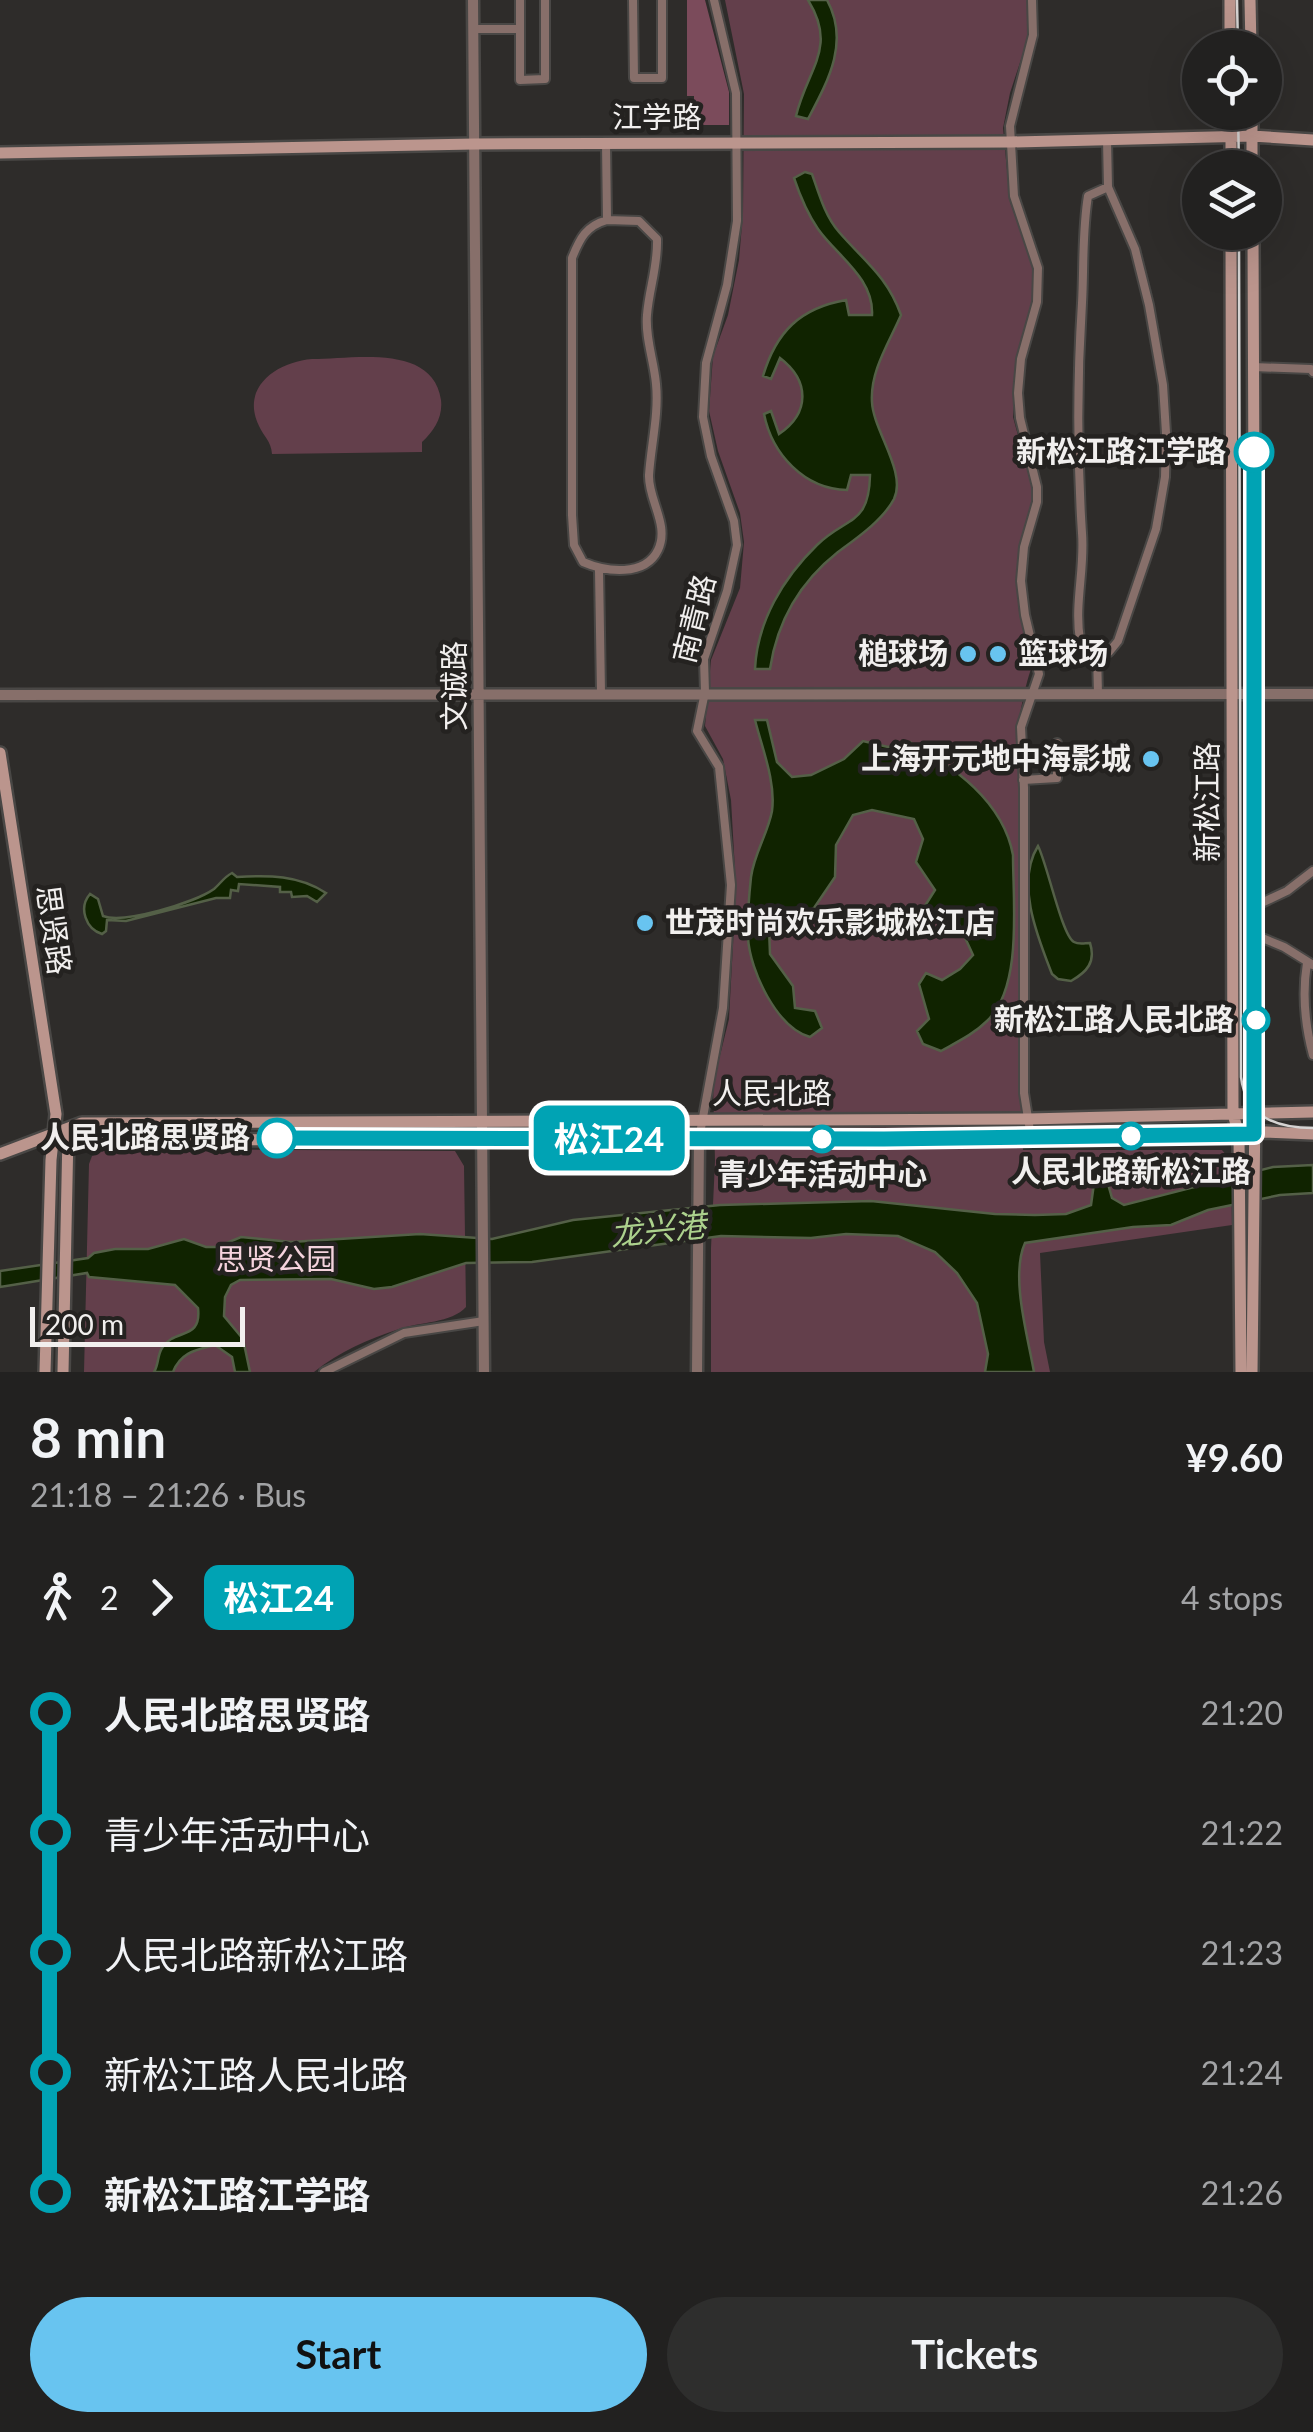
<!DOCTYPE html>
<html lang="en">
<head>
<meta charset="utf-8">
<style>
  :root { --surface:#222120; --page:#2e2e2d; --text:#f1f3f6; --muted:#a2a3a5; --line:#3f3e3e; --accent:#68c4f0 }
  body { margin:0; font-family:Lato,"Noto Sans SC",sans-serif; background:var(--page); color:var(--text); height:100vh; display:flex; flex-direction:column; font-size:38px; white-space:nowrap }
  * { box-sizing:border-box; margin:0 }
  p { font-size:32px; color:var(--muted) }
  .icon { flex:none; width:55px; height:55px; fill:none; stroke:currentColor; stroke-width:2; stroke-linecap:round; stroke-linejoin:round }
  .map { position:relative; height:1372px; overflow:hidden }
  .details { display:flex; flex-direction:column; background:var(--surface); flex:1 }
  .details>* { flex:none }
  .badge { padding:0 20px; border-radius:15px; font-size:35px; line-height:65px }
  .buttons { position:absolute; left:1182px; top:30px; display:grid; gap:20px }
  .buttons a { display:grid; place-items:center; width:100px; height:100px; border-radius:50%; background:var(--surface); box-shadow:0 10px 40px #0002,0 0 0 2px var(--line); font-size:50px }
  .scale { position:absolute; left:30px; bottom:25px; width:215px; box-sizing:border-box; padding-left:10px; border:5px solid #f1efee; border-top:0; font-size:28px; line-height:35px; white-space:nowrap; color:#f1efee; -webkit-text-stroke:8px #242220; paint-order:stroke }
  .map>.badge { position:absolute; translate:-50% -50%; box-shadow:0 0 0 5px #fff }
  .legs { display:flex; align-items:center; gap:15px; height:110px; padding:0 30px; font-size:32px }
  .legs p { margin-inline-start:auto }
  .overview { display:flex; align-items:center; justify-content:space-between; height:170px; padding:0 30px }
  h1 { font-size:55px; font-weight:700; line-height:75px }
  .primary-button { display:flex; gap:20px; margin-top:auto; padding:20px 30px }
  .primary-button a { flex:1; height:115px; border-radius:60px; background:var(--accent); color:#111; font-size:40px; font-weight:700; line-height:115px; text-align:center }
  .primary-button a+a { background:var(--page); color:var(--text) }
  ul { padding:0 30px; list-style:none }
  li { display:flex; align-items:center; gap:35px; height:120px; font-size:38px }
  li i { display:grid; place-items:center; width:15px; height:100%; margin:0 12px; background:currentColor }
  li i::after { content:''; width:25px; height:25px; margin:-12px; border:8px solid; border-radius:50%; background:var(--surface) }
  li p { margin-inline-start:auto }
  li:first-child i { background:linear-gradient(#0000 50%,currentColor 0) }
  li:last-child i { background:linear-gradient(currentColor 50%,#0000 0) }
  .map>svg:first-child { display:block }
  .green { fill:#633f4b }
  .forest { fill:#7b4b5b }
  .water { fill:#102300; stroke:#546047; stroke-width:2.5 }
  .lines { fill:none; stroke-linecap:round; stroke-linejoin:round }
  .minor-casing { stroke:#494745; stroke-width:12 }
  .tertiary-casing { stroke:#494745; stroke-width:15 }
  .secondary-casing { stroke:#494745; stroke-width:16 }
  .minor { stroke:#876f6a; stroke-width:8 }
  .tertiary { stroke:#876f6a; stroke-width:10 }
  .secondary { stroke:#bb958d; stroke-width:11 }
  .tram { stroke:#d5d3d2; stroke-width:2.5 }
  .line-1-casing { stroke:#fff; stroke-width:22 }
  .line-1 { stroke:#00a3b4; stroke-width:15 }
  .stop-1-dot { fill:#fff; stroke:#00a3b4; stroke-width:5 }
  .poi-dot { fill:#68c4f0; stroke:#242220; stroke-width:4 }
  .labels { text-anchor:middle; stroke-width:9; stroke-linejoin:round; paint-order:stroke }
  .street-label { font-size:30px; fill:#f1efee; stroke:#242220 }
  .stop-label { font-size:30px; font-weight:bold; fill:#f1efee; stroke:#242220; text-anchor:end }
  .poi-label { font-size:30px; font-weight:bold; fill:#f1efee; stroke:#242220; text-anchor:end }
  .park-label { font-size:30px; fill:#f5d3dd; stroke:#242220 }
  .water-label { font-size:32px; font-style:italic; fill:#acd18d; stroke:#242220 }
</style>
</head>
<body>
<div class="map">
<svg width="1313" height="1372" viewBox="0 0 1313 1372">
  <rect width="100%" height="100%" fill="#2e2c2a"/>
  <path class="green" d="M 725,0 L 1028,0 L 1030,32 L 1010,93 L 1003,128 L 1010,202 L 1034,269 L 1033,297 L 1017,358 L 1013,417 L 1031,484 L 1031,504 L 1017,577 L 1019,612 L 1033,665 C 1026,677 1016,732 1016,746 C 1017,761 1020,776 1020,792 C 1020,911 1017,1030 1023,1150 L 1222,1150 L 1231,1161 L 1232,1225 L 1040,1253 L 1044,1342 L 1050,1372 L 711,1372 L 711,1248 L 715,1161 L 713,1084 L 729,1019 L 736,888 L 731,800 L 723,759 L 705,726 L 711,660 L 740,588 L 744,542 L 740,513 L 718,451 L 709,411 L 713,356 L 728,315 L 739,260 L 743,213 L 744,94 Z
    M 312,359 C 353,359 433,343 441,400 C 443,417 434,431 422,442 L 422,452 L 272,454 C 271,441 264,437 259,426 C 240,387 277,362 312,359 Z
    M 108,1149 L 455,1151 L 464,1166 L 466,1307 C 452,1323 419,1322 399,1329 C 368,1339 339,1352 314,1372 L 84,1372 L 89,1164 L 92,1156 Z"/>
  <path class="forest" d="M 687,0 L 705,0 L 729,92 L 729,125 L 694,125 L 694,96 L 687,96 Z"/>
  <path class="water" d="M 808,0 L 827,0 C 850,42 828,81 808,119 L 796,116 C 807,69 838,48 808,0 Z
    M 805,172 L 812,174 C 819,194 825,216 839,232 C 865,262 887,276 901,315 C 889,343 870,371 872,402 C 873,430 907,472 894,499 C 883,520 857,538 838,552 C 800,582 777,622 770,669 L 755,669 C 757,622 783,578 817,545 C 847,516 869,526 870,475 L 851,475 L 847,490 C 804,489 772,454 764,414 L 771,411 L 779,434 C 810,413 810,381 780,358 L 771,379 L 763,376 C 776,332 800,308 846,300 L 849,315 L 872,315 C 874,278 837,256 818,229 C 807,213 800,196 794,178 Z
    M 755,720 L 767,720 L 777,762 L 792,777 L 811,775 L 844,759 L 863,741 L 888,747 L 910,742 C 954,767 1003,801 1013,855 C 1013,902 1023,987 987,1021 C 974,1034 957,1042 941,1051 L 923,1044 L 917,1031 L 929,1019 L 919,984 L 926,973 L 942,980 L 960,969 L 973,955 L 955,916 L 924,915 L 923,909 L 935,890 L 916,862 L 923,839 L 914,819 L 872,810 L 853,815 L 836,845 L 835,877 L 814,908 L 769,928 L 770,954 L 793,986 L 795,1008 L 815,1011 L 822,1028 L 810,1037 C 777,1028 750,971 748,938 C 747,919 749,896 751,877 C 754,854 768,833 772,811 C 776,782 762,748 755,720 Z
    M 1038,846 C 1047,863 1062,936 1074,942 C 1079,945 1085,943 1090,943 C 1096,962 1087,972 1071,981 L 1058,979 L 1052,974 C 1038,938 1015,883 1038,846 Z
    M 232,873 L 237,877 C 268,875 299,875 326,893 L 317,902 L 307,896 L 292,897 L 291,892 L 280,892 L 280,887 L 239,884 L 238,891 L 231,890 L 230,898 L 216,898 L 126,921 L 107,920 L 106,931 L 102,934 C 86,929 78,908 90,894 L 98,899 L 103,916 C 124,924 194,903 214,889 C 220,884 224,877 232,873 Z
    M 1313,1165 L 1313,1193 L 1280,1195 L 1208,1210 L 1171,1225 L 1133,1227 L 1025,1243 C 1010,1276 1028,1337 1034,1372 L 985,1372 L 988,1354 L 977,1303 L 957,1273 L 935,1252 L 898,1236 L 846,1234 L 811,1238 L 721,1236 L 532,1262 L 466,1263 L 392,1287 L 374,1289 L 331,1279 L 240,1280 L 231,1285 L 225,1297 L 224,1316 L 243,1339 L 250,1372 L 235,1372 L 232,1357 L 215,1345 C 196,1350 181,1352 173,1372 L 154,1372 C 159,1364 157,1356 162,1348 C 174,1328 202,1341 198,1308 L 175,1285 L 89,1277 L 87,1273 L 0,1287 L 0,1271 L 88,1258 L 94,1253 L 115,1249 L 148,1249 L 184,1239 L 206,1247 L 217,1247 L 241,1237 L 291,1242 L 420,1234 L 492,1239 L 573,1220 L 720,1205 L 871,1201 L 995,1214 L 1035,1215 L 1066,1214 L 1091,1205 L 1096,1169 L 1104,1170 L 1112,1198 L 1124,1205 L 1273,1167 Z"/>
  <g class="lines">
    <g class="minor-casing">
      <path id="minor" d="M 520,0 L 520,80 L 545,79 L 545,0
        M 633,0 L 634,78 L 662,78 L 662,0
        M 473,29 L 520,29
        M 606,143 L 607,220 L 639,221 L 657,239 C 658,266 649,289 647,315 C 645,338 654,361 656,384 C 659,414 651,445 649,475 C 648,500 670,525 658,550 C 645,577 606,572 583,562 L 574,545 L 572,515 L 572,258 C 580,238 586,226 607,220
        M 1253,367 L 1311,369 L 1313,372
        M 599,570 L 601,693
        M 1097,654 L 1080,640 C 1074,604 1085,569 1082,533 C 1077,456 1077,380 1082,303 C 1084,268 1082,232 1088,196 L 1108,187
        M 1098,694 L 1097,654 L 1109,652 L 1118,641 L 1156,529 L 1165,477 L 1166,433 L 1163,385 L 1149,305 L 1135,249 L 1108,187 L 1107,140
        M 1023,780 L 1057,778 L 1057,743
        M 1255,906 L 1287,891 L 1313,871
        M 1255,935 L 1284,947 L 1313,965
        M 1307,963 C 1302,994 1305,1025 1313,1055
        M 1031,1137 L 1024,1093 L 1024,788 L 1021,727 L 1039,674 L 1025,615 L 1021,581 L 1024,547 L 1037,502 L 1037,487 L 1020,418 L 1018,393 L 1021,359 L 1037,302 L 1038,268 L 1014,196 L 1010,126 L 1033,35 L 1032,0
        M 699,1139 L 723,1008 L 731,885 L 719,767 L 697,731 L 705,692 L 704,659 L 727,591 L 737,545 L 734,521 L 711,456 L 703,417 L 706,363 L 727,285 L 737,221 L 736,93 L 714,0
        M 324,1372 L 404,1333 L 484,1321"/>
    </g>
    <g class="tertiary-casing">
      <path id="tertiary" d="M 473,0 L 484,1372
        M 0,695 L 1313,694
        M 697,1372 L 699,1139"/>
    </g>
    <g class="secondary-casing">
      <path id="secondary" d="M 1230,0 L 1230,48
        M 1250,0 L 1251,48
        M 1231,112 L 1231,168
        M 1252,112 L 1252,168
        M 0,153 L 474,144 L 1011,142 L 1252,136 L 1313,140
        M 1231,232 L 1233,1114 L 1239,1135 L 1241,1372
        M 0,753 L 56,1114 L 51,1160 L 45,1372
        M 53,1135 L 68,1140 L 884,1139 L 1229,1136 L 1266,1132 L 1313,1134
        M 0,1154 L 82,1123 L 1029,1119 L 1313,1112
        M 63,1372 L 68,1134
        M 1252,1372 L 1256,1020 L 1253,232"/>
    </g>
    <use href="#minor" class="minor"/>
    <use href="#tertiary" class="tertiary"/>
    <use href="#secondary" class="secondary"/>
    <path class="tram" d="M 1237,0 L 1238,48
      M 1238,112 L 1239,168
      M 1239,232 L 1241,1077 C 1246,1117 1276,1128 1313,1128"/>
  </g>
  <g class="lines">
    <g class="line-1-casing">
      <path id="line-1" d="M 277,1138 L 884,1139 L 1254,1134 L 1254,452"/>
    </g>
    <use href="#line-1" class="line-1"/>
  </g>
  <g class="stop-1-dot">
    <circle cx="1254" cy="452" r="18"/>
    <circle cx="1256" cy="1020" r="12"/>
    <circle cx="1131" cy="1136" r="12"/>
    <circle cx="277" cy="1138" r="18"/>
    <circle cx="822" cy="1139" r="12"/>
  </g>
  <g class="poi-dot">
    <circle cx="968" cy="654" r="10"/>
    <circle cx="998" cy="654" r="10"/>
    <circle cx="1151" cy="759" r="10"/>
    <circle cx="645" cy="923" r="10"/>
  </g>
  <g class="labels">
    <g class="street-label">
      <text x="657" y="128">江学路</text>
      <text transform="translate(695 619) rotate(-76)" y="10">南青路</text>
      <text transform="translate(455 686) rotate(-90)" y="10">文诚路</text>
      <text transform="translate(1208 802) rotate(-90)" y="10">新松江路</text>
      <text transform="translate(53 930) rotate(82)" y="10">思贤路</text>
      <text x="772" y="1104">人民北路</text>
    </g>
    <g class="stop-label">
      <text x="1226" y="462">新松江路江学路</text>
      <text x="1234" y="1030">新松江路人民北路</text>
      <text x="250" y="1148">人民北路思贤路</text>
      <text x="1131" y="1182" text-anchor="middle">人民北路新松江路</text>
      <text x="822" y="1185" text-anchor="middle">青少年活动中心</text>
    </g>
    <g class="poi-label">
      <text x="948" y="664">槌球场</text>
      <text x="1018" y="664" text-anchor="start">篮球场</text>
      <text x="1131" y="769">上海开元地中海影城</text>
      <text x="665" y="933" text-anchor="start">世茂时尚欢乐影城松江店</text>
    </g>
    <g class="park-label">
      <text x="276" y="1270">思贤公园</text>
    </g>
    <g class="water-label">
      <text transform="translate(658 1230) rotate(-6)" y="11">龙兴港</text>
    </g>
  </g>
</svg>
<div class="buttons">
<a><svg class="icon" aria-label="locate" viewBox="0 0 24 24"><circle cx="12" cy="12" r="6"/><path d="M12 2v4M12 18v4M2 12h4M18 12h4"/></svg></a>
<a><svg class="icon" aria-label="layers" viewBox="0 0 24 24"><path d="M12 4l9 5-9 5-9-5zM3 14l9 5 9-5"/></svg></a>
</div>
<div class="scale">200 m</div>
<b class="badge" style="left:609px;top:1138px;background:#00a3b4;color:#fff">松江24</b>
</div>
<section class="details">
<div class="overview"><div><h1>8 min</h1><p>21:18 – 21:26 · Bus</p></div><b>¥9.60</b></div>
<div class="legs"><svg class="icon" aria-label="walk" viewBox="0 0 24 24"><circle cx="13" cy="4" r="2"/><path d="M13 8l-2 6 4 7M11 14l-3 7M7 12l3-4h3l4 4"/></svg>2<svg class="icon" aria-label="forward" viewBox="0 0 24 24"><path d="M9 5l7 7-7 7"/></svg><b class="badge" style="background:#00a3b4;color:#fff">松江24</b><p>4 stops</p></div>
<ul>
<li><i style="color:#00a3b4"></i><b>人民北路思贤路</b><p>21:20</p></li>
<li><i style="color:#00a3b4"></i><span>青少年活动中心</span><p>21:22</p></li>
<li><i style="color:#00a3b4"></i><span>人民北路新松江路</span><p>21:23</p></li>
<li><i style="color:#00a3b4"></i><span>新松江路人民北路</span><p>21:24</p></li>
<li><i style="color:#00a3b4"></i><b>新松江路江学路</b><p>21:26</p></li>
</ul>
<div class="primary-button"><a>Start</a><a>Tickets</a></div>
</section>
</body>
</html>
